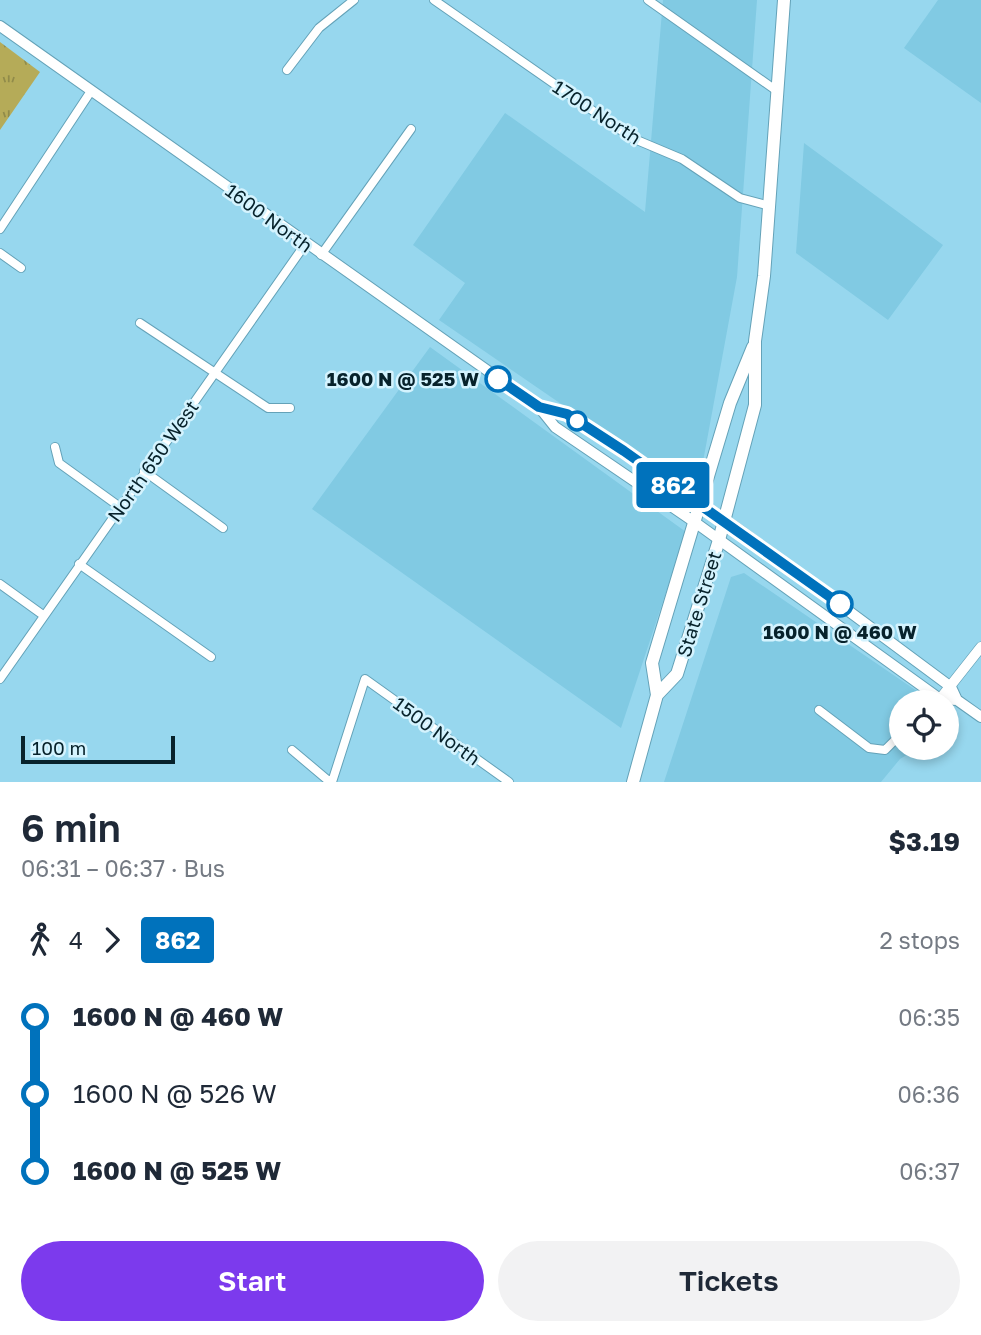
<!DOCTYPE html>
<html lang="en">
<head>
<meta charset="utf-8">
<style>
  :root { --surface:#fff; --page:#f2f2f3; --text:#1f2937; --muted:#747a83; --accent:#7c3aed }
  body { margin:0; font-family:"Golos Text",sans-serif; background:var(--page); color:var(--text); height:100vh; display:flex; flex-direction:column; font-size:26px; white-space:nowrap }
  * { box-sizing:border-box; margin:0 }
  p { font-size:23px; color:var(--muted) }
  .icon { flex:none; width:38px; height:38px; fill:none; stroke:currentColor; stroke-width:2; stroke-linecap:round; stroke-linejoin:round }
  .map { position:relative; height:782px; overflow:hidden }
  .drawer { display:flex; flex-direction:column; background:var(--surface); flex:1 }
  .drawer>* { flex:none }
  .badge { padding:0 14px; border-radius:5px; font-size:24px; line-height:46px }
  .fabs { position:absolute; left:889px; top:690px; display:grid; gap:14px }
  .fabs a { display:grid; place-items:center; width:70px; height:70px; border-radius:50%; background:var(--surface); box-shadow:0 4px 10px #0003; font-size:35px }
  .scale { position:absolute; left:21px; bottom:18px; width:154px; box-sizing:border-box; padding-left:7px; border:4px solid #07222b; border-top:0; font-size:19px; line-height:24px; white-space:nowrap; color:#07222b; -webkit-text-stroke:5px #d4f3fe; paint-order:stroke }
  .map>.badge { position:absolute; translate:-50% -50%; box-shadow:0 0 0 4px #fff }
  .legs { display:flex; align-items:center; gap:10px; height:77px; padding:0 21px; font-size:23px }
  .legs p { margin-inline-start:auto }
  .overview { display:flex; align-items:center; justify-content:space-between; height:119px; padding:0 21px }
  h1 { font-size:38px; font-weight:600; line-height:52px }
  .primary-button { display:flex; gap:14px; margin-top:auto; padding:14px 21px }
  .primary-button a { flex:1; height:80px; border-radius:42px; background:var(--accent); color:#fff; font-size:28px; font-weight:600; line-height:80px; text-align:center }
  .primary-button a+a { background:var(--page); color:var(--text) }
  ul { padding:0 21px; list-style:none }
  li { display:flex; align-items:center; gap:24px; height:77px; font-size:26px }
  li i { display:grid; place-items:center; width:10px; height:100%; margin:0 9px; background:currentColor }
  li i::after { content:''; width:18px; height:18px; margin:-9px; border:5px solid; border-radius:50%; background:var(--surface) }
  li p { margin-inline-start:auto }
  li:first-child i { background:linear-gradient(#0000 50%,currentColor 0) }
  li:last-child i { background:linear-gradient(currentColor 50%,#0000 0) }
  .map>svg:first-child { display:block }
  .built { fill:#81cae3 }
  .park { fill:url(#park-tufts) }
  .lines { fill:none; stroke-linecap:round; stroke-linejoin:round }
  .minor-casing { stroke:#64a2b8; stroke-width:10 }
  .tertiary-casing { stroke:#64a2b8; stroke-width:11 }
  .secondary-casing { stroke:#64a2b8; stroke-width:12 }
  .primary-casing { stroke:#64a2b8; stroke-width:14 }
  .minor { stroke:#fff; stroke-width:8 }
  .tertiary { stroke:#fff; stroke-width:10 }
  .secondary { stroke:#fff; stroke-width:10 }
  .primary { stroke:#fff; stroke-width:12 }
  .line-1-casing { stroke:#fff; stroke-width:16 }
  .line-1 { stroke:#0072bc; stroke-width:10 }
  .stop-1-dot { fill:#fff; stroke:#0072bc; stroke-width:3.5 }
  .labels { text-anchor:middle; stroke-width:5; stroke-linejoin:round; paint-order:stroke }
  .street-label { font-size:19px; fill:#07222b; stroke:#d4f3fe }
  .stop-label { font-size:19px; font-weight:bold; fill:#07222b; stroke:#d4f3fe; text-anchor:end }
</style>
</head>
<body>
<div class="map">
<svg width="981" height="782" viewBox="0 0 981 782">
  <defs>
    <pattern id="park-tufts" width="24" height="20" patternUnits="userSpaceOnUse" patternTransform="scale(1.75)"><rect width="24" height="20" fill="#b5ab58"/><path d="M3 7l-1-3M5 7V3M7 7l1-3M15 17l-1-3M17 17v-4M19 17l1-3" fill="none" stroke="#918b49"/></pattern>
  </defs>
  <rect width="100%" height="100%" fill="#97d7ee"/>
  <path class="built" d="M 663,0 L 757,0 L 737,277 L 700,478 L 691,489 L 685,489 L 439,320 L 465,283 L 413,245 L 505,113 L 645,212 Z
    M 938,0 L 981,0 L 981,103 L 904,48 Z
    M 804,143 L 943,245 L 888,320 L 796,253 Z
    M 430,347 L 686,532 L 621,728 L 312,509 Z
    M 744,573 L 933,702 L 901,702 L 901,747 L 920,747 L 900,759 L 881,782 L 664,782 L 731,577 Z"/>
  <path class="park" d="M 0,42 L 40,72 L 0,130 Z"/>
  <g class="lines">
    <g class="minor-casing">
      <path id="minor" d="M 434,0 L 632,138 L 682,159 L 740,198 L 770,206
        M 648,0 L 777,91
        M 287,70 L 319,28 L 354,0
        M 0,229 L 91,91
        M 0,253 L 21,268
        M 321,255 L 411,129
        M 140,323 L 268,408 L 290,408
        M 55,447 L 59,463 L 120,507
        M 144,471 L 223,528
        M 79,564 L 211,657
        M 0,584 L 43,615
        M 0,679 L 306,243
        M 819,710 L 869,748 L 885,750 L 901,734
        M 292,750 L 330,782
        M 332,782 L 365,679 L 509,782"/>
    </g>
    <g class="tertiary-casing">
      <path id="tertiary" d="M 940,699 L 981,647"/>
    </g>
    <g class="secondary-casing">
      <path id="secondary" d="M 0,26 L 539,407 L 555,427 L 696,523 L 940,699 L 957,700
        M 540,407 L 567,414 L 742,532 L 951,687 L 957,700 L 981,717"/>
    </g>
    <g class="primary-casing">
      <path id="primary" d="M 657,695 L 677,674 L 719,540 L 755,405 L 755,341 L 764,276 L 784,0
        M 633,782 L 657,695 L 652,663 L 730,403 L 753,347"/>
    </g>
    <use href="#minor" class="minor"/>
    <use href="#tertiary" class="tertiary"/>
    <use href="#secondary" class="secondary"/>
    <use href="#primary" class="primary"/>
  </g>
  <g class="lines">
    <g class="line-1-casing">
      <path id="line-1" d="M 498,379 L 539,407 L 567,414 L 624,451 L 840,604"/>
    </g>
    <use href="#line-1" class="line-1"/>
  </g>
  <g class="stop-1-dot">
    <circle cx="498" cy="379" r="12"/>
    <circle cx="577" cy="421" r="9"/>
    <circle cx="840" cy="604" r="12"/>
  </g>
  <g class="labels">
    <g class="street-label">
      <text transform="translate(597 112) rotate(33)" y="7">1700 North</text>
      <text transform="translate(269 218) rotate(36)" y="7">1600 North</text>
      <text transform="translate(153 461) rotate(-55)" y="7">North 650 West</text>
      <text transform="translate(699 604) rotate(-73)" y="7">State Street</text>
      <text transform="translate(437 731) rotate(36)" y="7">1500 North</text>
    </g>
    <g class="stop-label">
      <text x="479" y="386">1600 N @ 525 W</text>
      <text x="840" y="639" text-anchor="middle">1600 N @ 460 W</text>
    </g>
  </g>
</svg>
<div class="fabs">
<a><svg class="icon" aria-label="locate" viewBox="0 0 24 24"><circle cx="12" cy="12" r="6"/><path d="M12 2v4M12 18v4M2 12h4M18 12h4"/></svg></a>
</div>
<div class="scale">100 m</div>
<b class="badge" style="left:673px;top:485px;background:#0072bc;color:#fff">862</b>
</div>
<section class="drawer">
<div class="overview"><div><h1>6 min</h1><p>06:31 – 06:37 · Bus</p></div><b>$3.19</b></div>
<div class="legs"><svg class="icon" aria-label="walk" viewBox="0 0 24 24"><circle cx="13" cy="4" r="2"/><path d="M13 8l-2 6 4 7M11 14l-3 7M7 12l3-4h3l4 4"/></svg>4<svg class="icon" aria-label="forward" viewBox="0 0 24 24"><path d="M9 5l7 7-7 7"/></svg><b class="badge" style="background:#0072bc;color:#fff">862</b><p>2 stops</p></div>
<ul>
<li><i style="color:#0072bc"></i><b>1600 N @ 460 W</b><p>06:35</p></li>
<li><i style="color:#0072bc"></i><span>1600 N @ 526 W</span><p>06:36</p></li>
<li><i style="color:#0072bc"></i><b>1600 N @ 525 W</b><p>06:37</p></li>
</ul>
<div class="primary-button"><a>Start</a><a>Tickets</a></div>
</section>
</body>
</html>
